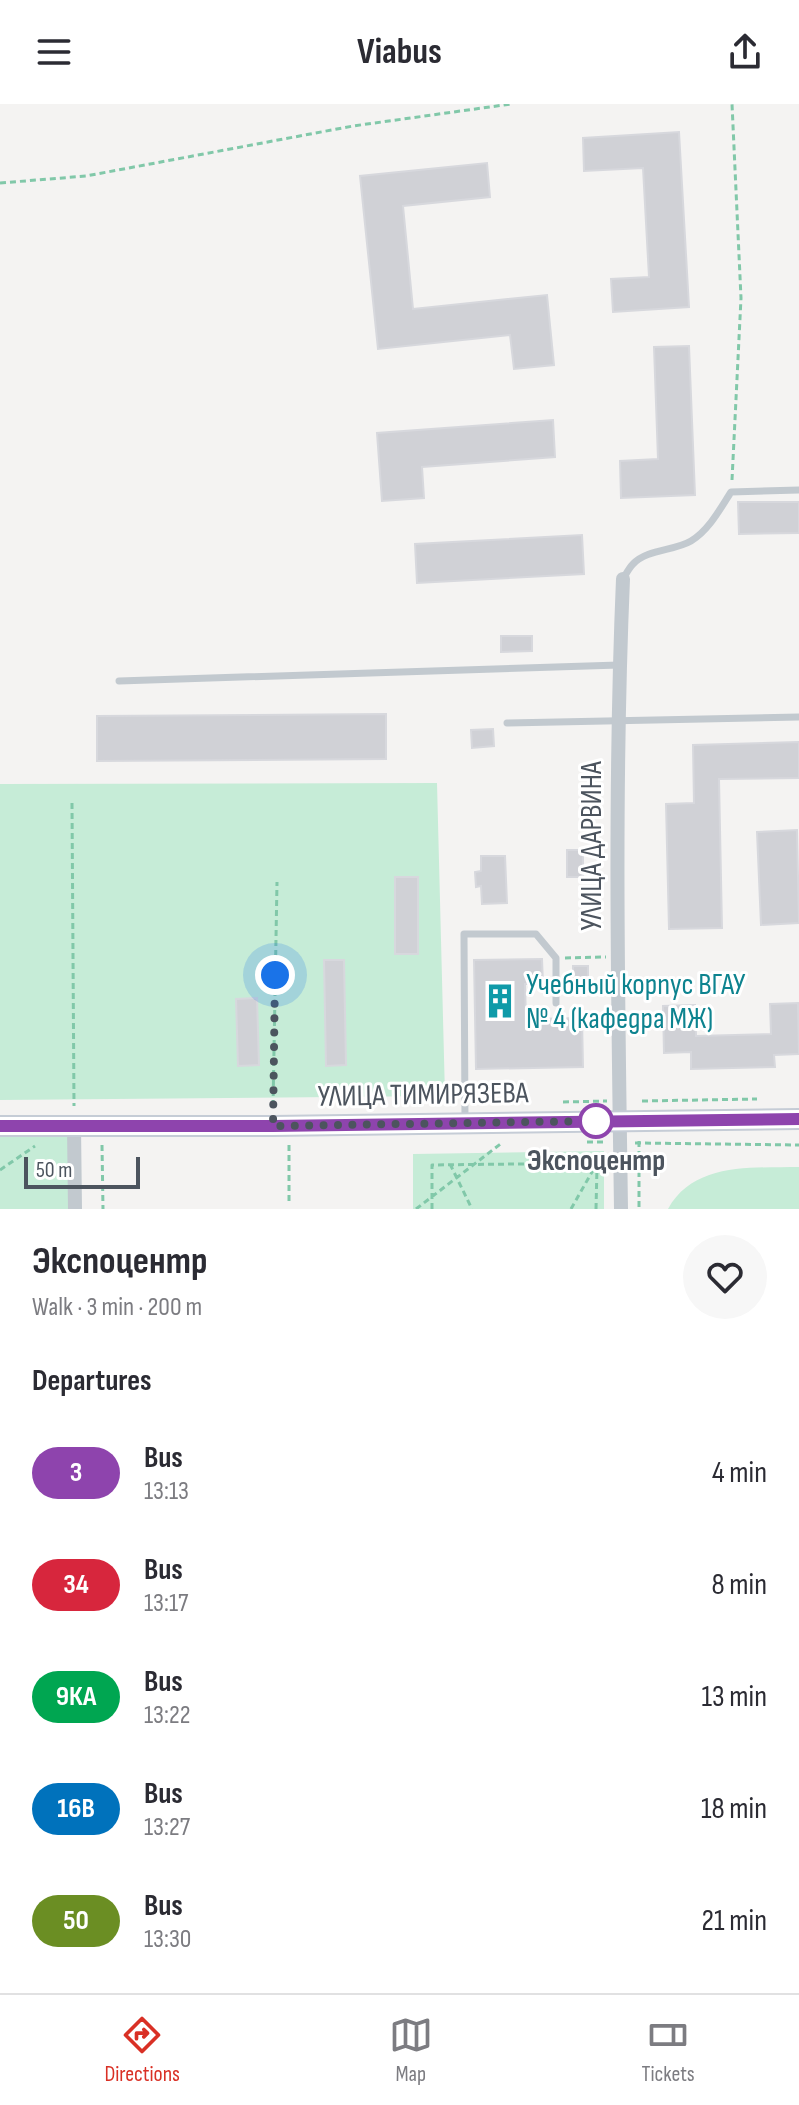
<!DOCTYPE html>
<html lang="en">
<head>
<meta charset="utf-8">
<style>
  :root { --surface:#fff; --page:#f7f7f7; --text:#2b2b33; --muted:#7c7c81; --line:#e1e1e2; --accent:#d93025 }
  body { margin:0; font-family:"Sofia Sans Condensed",sans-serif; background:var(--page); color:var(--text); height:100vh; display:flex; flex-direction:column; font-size:30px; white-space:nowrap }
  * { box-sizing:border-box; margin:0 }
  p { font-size:26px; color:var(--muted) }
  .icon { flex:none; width:44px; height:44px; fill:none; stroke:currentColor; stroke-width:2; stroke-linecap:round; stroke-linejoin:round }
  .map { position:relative; height:1105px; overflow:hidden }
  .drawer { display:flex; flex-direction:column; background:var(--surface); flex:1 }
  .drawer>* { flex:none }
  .badge { padding:0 16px; border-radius:26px; font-size:28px; line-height:52px }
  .scale { position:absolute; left:24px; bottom:20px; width:116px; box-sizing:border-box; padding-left:8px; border:4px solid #4c545e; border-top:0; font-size:22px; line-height:28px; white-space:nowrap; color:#4c545e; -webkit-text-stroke:6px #fff; paint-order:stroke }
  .you { position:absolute; width:40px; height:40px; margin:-20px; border:6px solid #fff; border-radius:50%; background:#1a73e8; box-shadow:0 0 0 12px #1a73e833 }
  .map>.badge { position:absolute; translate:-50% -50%; box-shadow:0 0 0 4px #fff }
  h2 { padding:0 32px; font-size:30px; line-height:72px }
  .round { display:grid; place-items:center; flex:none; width:84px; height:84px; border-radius:42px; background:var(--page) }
  .head { display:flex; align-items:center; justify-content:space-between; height:136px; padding:0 32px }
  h1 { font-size:38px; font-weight:700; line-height:60px }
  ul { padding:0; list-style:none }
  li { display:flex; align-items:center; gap:24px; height:112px; padding:0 32px }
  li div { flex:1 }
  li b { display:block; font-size:30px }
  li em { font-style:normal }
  li .badge { min-width:88px; font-weight:700; text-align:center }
  header { display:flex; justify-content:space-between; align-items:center; height:104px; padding:0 32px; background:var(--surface); font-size:36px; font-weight:700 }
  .tab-bar { display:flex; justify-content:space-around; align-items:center; height:112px; border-top:2px solid var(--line); background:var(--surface); font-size:22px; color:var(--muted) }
  .tab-bar a { display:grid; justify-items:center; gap:4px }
  .tab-bar .active { color:var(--accent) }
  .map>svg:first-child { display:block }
  .green { fill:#c6ecd7 }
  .building { fill:#d0d1d6; stroke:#d7d8dd; stroke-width:2 }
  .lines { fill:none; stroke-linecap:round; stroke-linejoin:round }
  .path { stroke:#81c8a9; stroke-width:3; stroke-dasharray:6 4; stroke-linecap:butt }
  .service { stroke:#c2c9cf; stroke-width:7 }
  .minor { stroke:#c2c9cf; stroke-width:14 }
  .secondary { stroke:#c5ccd6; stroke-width:22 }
  .line-casing { stroke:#fff; stroke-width:18 }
  .line { stroke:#8e44ad; stroke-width:12 }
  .walk { stroke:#4c545e; stroke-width:8; stroke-dasharray:0 14.4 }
  .stop-dot { fill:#fff; stroke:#8e44ad; stroke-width:4 }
  .labels { text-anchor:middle; stroke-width:6; stroke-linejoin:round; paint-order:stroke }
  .street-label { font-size:30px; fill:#4c545e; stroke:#fff }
  .culture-label { font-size:30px; fill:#0d838f; stroke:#fff; text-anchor:start }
  .stop-label { font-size:30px; font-weight:bold; fill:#4c545e; stroke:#fff }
</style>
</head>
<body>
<header><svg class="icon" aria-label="menu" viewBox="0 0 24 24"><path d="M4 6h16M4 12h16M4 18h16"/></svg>Viabus<svg class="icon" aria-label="share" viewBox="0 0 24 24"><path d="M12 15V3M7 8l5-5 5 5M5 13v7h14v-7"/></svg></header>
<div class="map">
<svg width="799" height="1105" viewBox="0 0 799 1105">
  <rect width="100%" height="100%" fill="#f4f3f2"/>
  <path class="green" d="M 437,679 L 445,992 L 0,996 L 0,680 Z
    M 0,1027 L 69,1027 L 70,1105 L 0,1105 Z
    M 604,1047 L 604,1105 L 413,1105 L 413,1050 Z
    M 799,1063 L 799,1105 L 668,1105 C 694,1058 752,1064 799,1063 Z"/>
  <path class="building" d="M 679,28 L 689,203 L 613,208 L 611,175 L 649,173 L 643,64 L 584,67 L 583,34 Z
    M 487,59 L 490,93 L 403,102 L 413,205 L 547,191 L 554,261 L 514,265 L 510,231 L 378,245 L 360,72 Z
    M 689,242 L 695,391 L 621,394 L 620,357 L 658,355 L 654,243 Z
    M 553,316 L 555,353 L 422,363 L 424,394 L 382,397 L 377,329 Z
    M 738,398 L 799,398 L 799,429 L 739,430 Z
    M 582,431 L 584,470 L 417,479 L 415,440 Z
    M 501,532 L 532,532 L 532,547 L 501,548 Z
    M 386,610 L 386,655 L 97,657 L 97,612 Z
    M 493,625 L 494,642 L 472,644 L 471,626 Z
    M 799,638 L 799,674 L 719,675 L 722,824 L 669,825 L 666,700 L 694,699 L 693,641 Z
    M 797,726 L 799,819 L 761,821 L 757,728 Z
    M 567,746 L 583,746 L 583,773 L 567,773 Z
    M 481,752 L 505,752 L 507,799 L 482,800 L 481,782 L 476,783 L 475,768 L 481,767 Z
    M 395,773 L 418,773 L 418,850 L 395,850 Z
    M 542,855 L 543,880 L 525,880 L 526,915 L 582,914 L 583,963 L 476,965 L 474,856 Z
    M 324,856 L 344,856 L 346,961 L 326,962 Z
    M 573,862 L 588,862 L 588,885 L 573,885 Z
    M 257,894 L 259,961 L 238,962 L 236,895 Z
    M 798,899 L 799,950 L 774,951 L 775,963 L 691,965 L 691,948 L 664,949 L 663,902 L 695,901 L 696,932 L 771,930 L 770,900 Z"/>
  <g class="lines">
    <path class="path" d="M 0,79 L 86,72 L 353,22 L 511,0
      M 732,376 L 741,194 L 732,0
      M 72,699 L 74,1002
      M 565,854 L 606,853
      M 642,997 L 757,995
      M 563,998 L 607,997
      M 273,1002 L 277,778
      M 639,1037 L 639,1105
      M 587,1038 L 607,1038
      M 635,1039 L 799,1041
      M 102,1041 L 103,1105
      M 450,1060 L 472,1105
      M 0,1066 L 35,1042
      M 289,1097 L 289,1039
      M 416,1105 L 503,1038
      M 432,1105 L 432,1061 L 597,1059
      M 571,1105 L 597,1059
      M 596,1105 L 597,1063"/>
    <path class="service" d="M 623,475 C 626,470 629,464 633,460 C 647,445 674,447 691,437 C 709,426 720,405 731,388 L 799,386
      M 119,577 L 619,561
      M 507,619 L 799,613
      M 465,1017 L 464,830 L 536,830 L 556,854 L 556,899"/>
    <path class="minor" d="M 74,1022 L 75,1105
      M 621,1105 C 618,895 614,685 623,475"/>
    <path class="secondary" d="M 0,1022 L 273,1022 L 799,1015"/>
  </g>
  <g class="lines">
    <g class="line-casing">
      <path id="line" d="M 0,1022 L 273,1022 L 799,1015"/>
    </g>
    <use href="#line" class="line"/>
    <path class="walk" d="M 275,871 L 273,1022 L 596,1017"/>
  </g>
  <defs>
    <g id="building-bare" transform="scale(2.76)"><path d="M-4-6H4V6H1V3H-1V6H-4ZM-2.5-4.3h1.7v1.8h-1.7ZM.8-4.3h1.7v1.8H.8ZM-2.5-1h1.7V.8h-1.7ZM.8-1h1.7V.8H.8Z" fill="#0f9aa8" stroke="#fff" stroke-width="2.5" paint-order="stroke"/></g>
  </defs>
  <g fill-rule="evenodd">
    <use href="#building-bare" x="500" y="897"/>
  </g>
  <circle class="stop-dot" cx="596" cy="1017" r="16"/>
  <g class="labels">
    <g class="street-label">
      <text transform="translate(591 742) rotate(-90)" y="10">УЛИЦА ДАРВИНА</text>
      <text transform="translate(423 990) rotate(-1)" y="10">УЛИЦА ТИМИРЯЗЕВА</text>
    </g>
    <g class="culture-label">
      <text x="526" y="890">Учебный корпус ВГАУ<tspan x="526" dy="34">№ 4 (кафедра МЖ)</tspan></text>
    </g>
    <g class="stop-label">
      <text x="596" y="1066">Экспоцентр</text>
    </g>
  </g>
</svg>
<div class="scale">50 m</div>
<div class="you" style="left:275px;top:871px"></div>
</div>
<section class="drawer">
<div class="head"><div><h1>Экспоцентр</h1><p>Walk · 3 min · 200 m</p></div><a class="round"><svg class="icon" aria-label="heart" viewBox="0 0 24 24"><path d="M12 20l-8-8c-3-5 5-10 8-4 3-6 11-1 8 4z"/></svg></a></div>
<h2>Departures</h2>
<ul>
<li><span class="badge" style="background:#8e44ad;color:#fff">3</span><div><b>Bus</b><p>13:13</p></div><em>4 min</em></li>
<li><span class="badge" style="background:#d7263d;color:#fff">34</span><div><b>Bus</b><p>13:17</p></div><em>8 min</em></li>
<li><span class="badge" style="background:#00a651;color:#fff">9КА</span><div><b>Bus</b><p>13:22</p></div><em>13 min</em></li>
<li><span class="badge" style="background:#0072bc;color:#fff">16В</span><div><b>Bus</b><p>13:27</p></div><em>18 min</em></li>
<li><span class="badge" style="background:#6b8e23;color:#fff">50</span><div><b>Bus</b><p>13:30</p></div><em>21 min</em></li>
</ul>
</section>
<nav class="tab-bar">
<a class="active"><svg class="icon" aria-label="directions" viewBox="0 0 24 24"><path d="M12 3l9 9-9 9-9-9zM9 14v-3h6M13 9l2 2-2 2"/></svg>Directions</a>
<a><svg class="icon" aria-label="map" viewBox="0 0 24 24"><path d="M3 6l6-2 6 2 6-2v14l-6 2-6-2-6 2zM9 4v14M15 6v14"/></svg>Map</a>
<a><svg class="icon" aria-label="tickets" viewBox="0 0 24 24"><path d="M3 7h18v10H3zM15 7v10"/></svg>Tickets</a>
</nav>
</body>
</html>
